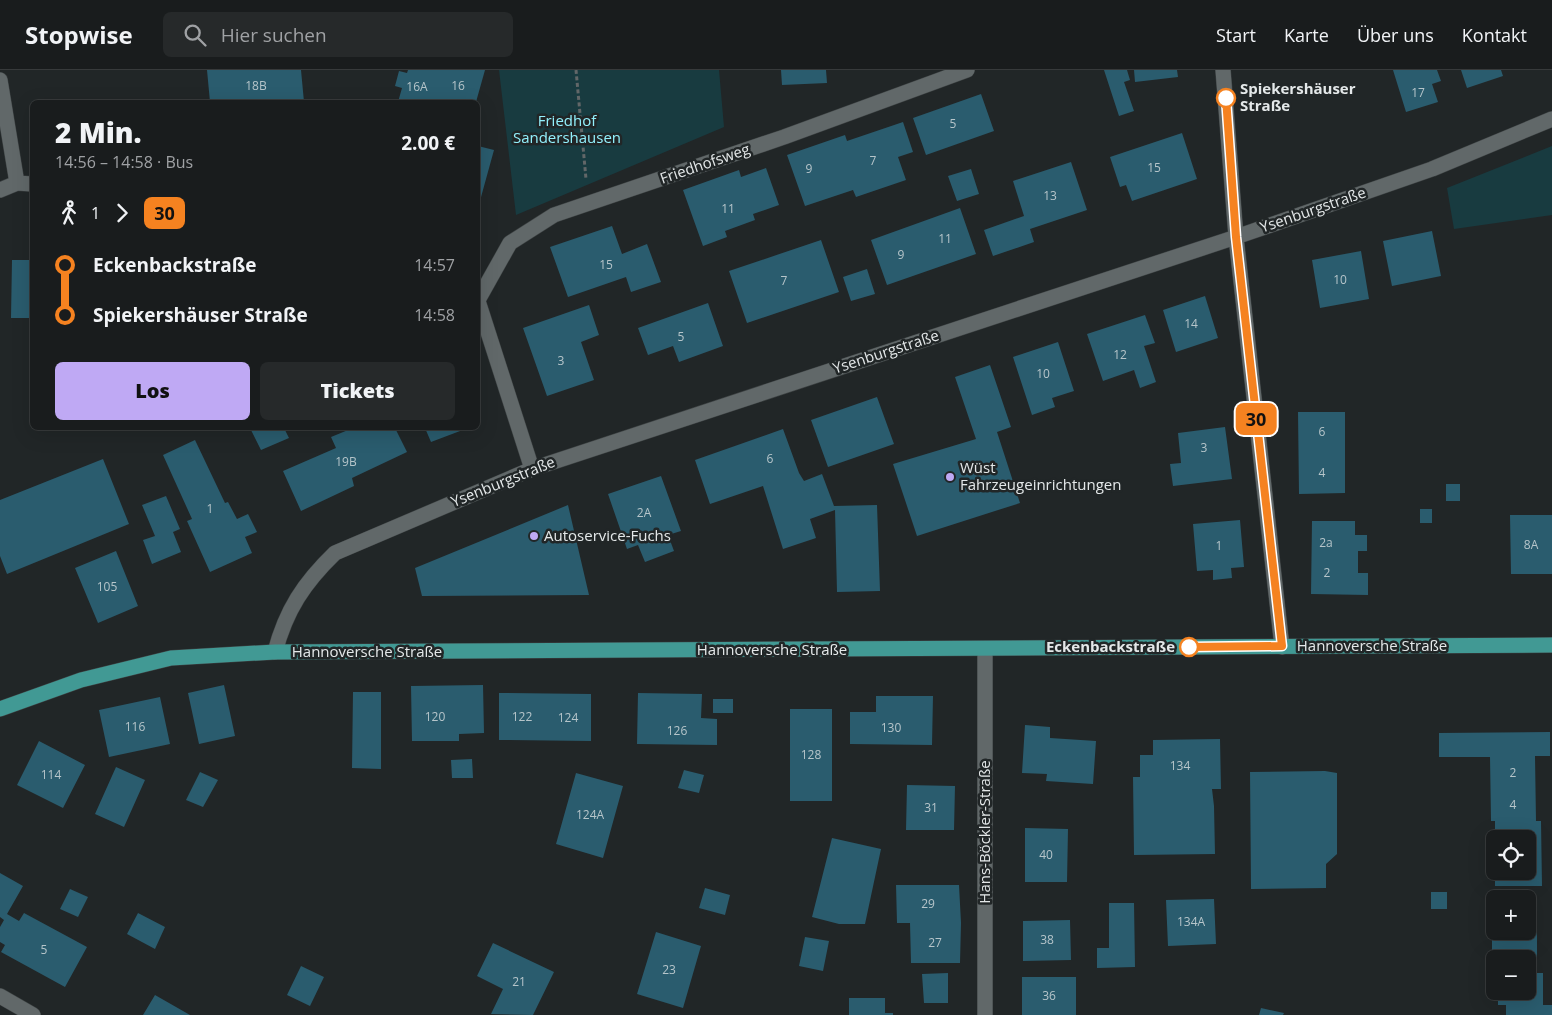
<!DOCTYPE html>
<html lang="de">
<head>
<meta charset="utf-8">
<style>
  :root { --surface:#191c1d; --page:#26292a; --text:#f1f3f6; --muted:#9fa1a4; --line:#373a3b; --accent:#bfa9f4 }
  body { margin:0; font-family:"Open Sans",sans-serif; background:var(--page); color:var(--text); height:100vh; display:flex; flex-direction:column; font-size:19px; white-space:nowrap }
  * { box-sizing:border-box; margin:0 }
  p { font-size:16px; color:var(--muted) }
  .icon { flex:none; width:28px; height:28px; fill:none; stroke:currentColor; stroke-width:2; stroke-linecap:round; stroke-linejoin:round }
  .map { position:relative; flex:1; overflow:hidden }
  .side { position:absolute; left:30px; top:30px; width:450px; height:330px; display:flex; flex-direction:column; background:var(--surface); border-radius:8px; box-shadow:0 5px 20px #0002,0 0 0 1px var(--line) }
  .side>* { flex:none }
  .badge { padding:0 10px; border-radius:8px; font-size:18px; line-height:32px }
  .tools { position:absolute; left:1486px; top:760px; display:grid; gap:10px }
  .tools a { display:grid; place-items:center; width:50px; height:50px; border-radius:8px; background:var(--surface); box-shadow:0 5px 20px #0002,0 0 0 1px var(--line); font-size:25px }
  .map>.badge { position:absolute; translate:-50% -50%; box-shadow:0 0 0 2px #fff }
  .legs { display:flex; align-items:center; gap:8px; height:55px; padding:0 25px; font-size:16px }
  .legs p { margin-inline-start:auto }
  .headline { display:flex; align-items:center; justify-content:space-between; height:85px; padding:0 25px }
  h1 { font-size:28px; font-weight:800; line-height:38px }
  .action { display:flex; gap:10px; margin-top:auto; padding:10px 25px }
  .action a { flex:1; height:58px; border-radius:8px; background:var(--accent); color:#111; font-size:20px; font-weight:800; line-height:58px; text-align:center }
  .action a+a { background:var(--page); color:var(--text) }
  ul { padding:0 25px; list-style:none }
  li { display:flex; align-items:center; gap:18px; height:50px; font-size:19px }
  li i { display:grid; place-items:center; width:8px; height:100%; margin:0 6px; background:currentColor }
  li i::after { content:''; width:12px; height:12px; margin:-6px; border:4px solid; border-radius:50%; background:var(--surface) }
  li p { margin-inline-start:auto }
  li:first-child i { background:linear-gradient(#0000 50%,currentColor 0) }
  li:last-child i { background:linear-gradient(currentColor 50%,#0000 0) }
  header { display:flex; align-items:center; gap:30px; box-sizing:border-box; height:70px; padding:0 25px; background:var(--surface); border-bottom:1px solid var(--line) }
  header strong { font-size:24px }
  nav { display:flex; gap:28px; margin-inline-start:auto; font-size:18px }
  .search { width:350px; height:45px; background:var(--page); display:flex; align-items:center; gap:12px; box-sizing:border-box; padding:0 18px; border-radius:8px; color:var(--muted); font-size:19px }
  .map>svg:first-child { display:block }
  .green { fill:#183b40 }
  .building { fill:#2a5c6e }
  .lines { fill:none; stroke-linecap:round; stroke-linejoin:round }
  .minor-casing { stroke:#3e4344; stroke-width:16 }
  .major-casing { stroke:#3e4344; stroke-width:16 }
  .path { stroke:#626768; stroke-width:3; stroke-dasharray:4 2.5; stroke-linecap:butt }
  .minor { stroke:#616869; stroke-width:15 }
  .major { stroke:#419994; stroke-width:15 }
  .line-1-casing { stroke:#fff; stroke-width:11 }
  .line-1 { stroke:#f58220; stroke-width:8 }
  .stop-1-dot { fill:#fff; stroke:#f58220; stroke-width:2.5 }
  .poi-dot { fill:#bfa9f4; stroke:#212627; stroke-width:2 }
  .labels { text-anchor:middle; stroke-width:5; stroke-linejoin:round; paint-order:stroke }
  .number-label { font-size:12px; fill:#b6c5ca }
  .stop-label { font-size:15px; font-weight:bold; fill:#e4e8e9; stroke:#212627; text-anchor:start }
  .park-label { font-size:15px; fill:#92f0fc; stroke:#212627 }
  .street-label { font-size:15px; fill:#e4e8e9; stroke:#212627 }
  .poi-label { font-size:15px; fill:#e4e8e9; stroke:#212627; text-anchor:start }
</style>
</head>
<body>
<header>
<strong>Stopwise</strong>
<div class="search"><svg class="icon" aria-label="search" viewBox="0 0 24 24"><circle cx="10" cy="10" r="6"/><path d="M15 15l6 6"/></svg>Hier suchen</div>
<nav><a>Start</a><a>Karte</a><a>Über uns</a><a>Kontakt</a></nav>
</header>
<div class="map">
<svg width="1552" height="945" viewBox="0 0 1552 945">
  <rect width="100%" height="100%" fill="#212627"/>
  <path class="green" d="M 499,0 L 719,0 L 724,57 L 516,145 Z
    M 1552,76 L 1552,145 L 1454,159 L 1447,118 Z"/>
  <path class="building" d="M 207,0 L 301,0 L 304,32 L 210,32 Z
    M 408,0 L 485,0 L 476,32 L 398,32 L 402,18 L 395,16 L 399,1 L 407,3 Z
    M 781,0 L 826,0 L 827,13 L 782,15 Z
    M 1104,0 L 1127,0 L 1130,10 L 1124,12 L 1134,41 L 1119,46 Z
    M 1134,0 L 1177,0 L 1178,7 L 1135,12 Z
    M 1393,0 L 1437,0 L 1441,11 L 1432,14 L 1438,32 L 1406,42 Z
    M 1461,0 L 1501,0 L 1503,6 L 1467,18 Z
    M 981,24 L 994,61 L 926,85 L 913,48 Z
    M 903,52 L 913,82 L 898,87 L 906,110 L 856,127 L 853,120 L 805,136 L 787,85 L 845,65 L 847,71 Z
    M 1182,63 L 1197,109 L 1132,131 L 1126,115 L 1120,117 L 1110,87 Z
    M 478,76 L 494,80 L 478,138 Z
    M 1071,92 L 1087,140 L 1030,159 L 1034,172 L 993,186 L 984,160 L 1024,146 L 1013,111 Z
    M 766,98 L 779,135 L 753,144 L 755,150 L 725,161 L 727,167 L 703,176 L 683,120 L 739,100 L 741,107 Z
    M 971,99 L 979,124 L 957,131 L 948,106 Z
    M 960,138 L 976,184 L 887,215 L 871,170 Z
    M 612,156 L 622,184 L 647,174 L 661,212 L 631,222 L 626,207 L 568,227 L 550,177 Z
    M 1432,161 L 1441,206 L 1392,216 L 1383,171 Z
    M 821,170 L 839,222 L 747,253 L 729,201 Z
    M 1361,181 L 1369,229 L 1320,238 L 1312,190 Z
    M 12,190 L 32,190 L 32,253 L 29,253 L 29,248 L 11,248 Z
    M 867,199 L 875,224 L 851,231 L 843,207 Z
    M 1205,226 L 1218,268 L 1176,282 L 1163,240 Z
    M 708,233 L 723,276 L 679,292 L 673,276 L 648,285 L 638,258 Z
    M 589,235 L 599,265 L 581,272 L 594,310 L 547,326 L 523,258 Z
    M 1145,245 L 1155,273 L 1144,276 L 1156,312 L 1140,318 L 1134,300 L 1103,311 L 1087,264 Z
    M 1058,272 L 1074,321 L 1052,328 L 1055,337 L 1032,345 L 1013,287 Z
    M 990,295 L 1011,357 L 997,362 L 1020,433 L 917,466 L 893,394 L 976,369 L 955,307 Z
    M 877,327 L 894,374 L 828,397 L 811,350 Z
    M 1298,342 L 1345,342 L 1345,423 L 1299,424 Z
    M 1225,357 L 1232,409 L 1173,416 L 1170,394 L 1181,393 L 1178,363 Z
    M 250,358 L 284,358 L 289,368 L 261,380 Z
    M 353,358 L 395,358 L 407,382 L 352,408 L 354,416 L 301,441 L 283,401 L 336,378 L 331,367 Z
    M 425,358 L 468,358 L 431,372 Z
    M 783,359 L 799,403 L 804,411 L 822,404 L 834,436 L 877,435 L 880,521 L 837,522 L 835,440 L 810,449 L 816,468 L 783,479 L 763,416 L 710,434 L 695,390 Z
    M 195,370 L 225,433 L 228,432 L 237,449 L 248,444 L 257,462 L 245,467 L 252,483 L 210,502 L 187,451 L 192,449 L 163,385 Z
    M 103,389 L 129,454 L 7,504 L 0,486 L 0,430 Z
    M 661,406 L 681,461 L 668,465 L 674,481 L 645,492 L 638,475 L 627,479 L 608,424 Z
    M 1446,414 L 1460,414 L 1460,431 L 1446,431 Z
    M 166,426 L 180,459 L 173,462 L 181,482 L 152,494 L 143,470 L 155,466 L 142,435 Z
    M 568,435 L 589,525 L 422,526 L 415,498 Z
    M 1420,439 L 1432,439 L 1432,453 L 1420,453 Z
    M 1510,445 L 1552,445 L 1552,504 L 1511,504 Z
    M 1240,450 L 1244,497 L 1231,498 L 1232,508 L 1213,510 L 1213,500 L 1197,501 L 1193,454 Z
    M 1312,451 L 1355,451 L 1355,465 L 1367,465 L 1367,481 L 1358,481 L 1358,503 L 1368,503 L 1368,525 L 1311,524 Z
    M 116,481 L 138,536 L 98,553 L 75,498 Z
    M 224,615 L 235,666 L 199,674 L 188,623 Z
    M 483,615 L 484,663 L 459,664 L 459,671 L 412,671 L 411,616 Z
    M 353,622 L 381,622 L 381,699 L 352,698 Z
    M 499,623 L 591,624 L 591,671 L 499,670 Z
    M 638,623 L 702,624 L 701,648 L 717,649 L 717,675 L 637,674 Z
    M 876,626 L 933,626 L 932,675 L 850,674 L 850,642 L 876,642 Z
    M 160,627 L 170,674 L 109,687 L 99,640 Z
    M 713,629 L 733,629 L 733,643 L 713,643 Z
    M 790,639 L 832,639 L 832,731 L 790,731 Z
    M 1025,655 L 1050,657 L 1050,668 L 1096,671 L 1093,714 L 1046,711 L 1047,704 L 1022,703 Z
    M 1550,662 L 1550,686 L 1535,686 L 1536,751 L 1541,751 L 1542,816 L 1495,816 L 1495,801 L 1528,801 L 1528,769 L 1495,769 L 1495,751 L 1491,751 L 1490,687 L 1439,687 L 1439,663 Z
    M 1220,669 L 1221,719 L 1212,719 L 1214,736 L 1215,784 L 1134,785 L 1133,707 L 1140,707 L 1140,685 L 1153,685 L 1153,670 Z
    M 39,671 L 85,695 L 63,738 L 17,715 Z
    M 472,689 L 473,708 L 452,708 L 451,690 Z
    M 116,697 L 145,710 L 124,757 L 95,744 Z
    M 684,700 L 704,705 L 699,723 L 678,718 Z
    M 1325,701 L 1337,703 L 1337,784 L 1326,794 L 1326,818 L 1251,819 L 1250,702 Z
    M 200,702 L 218,710 L 203,737 L 186,730 Z
    M 576,703 L 623,716 L 603,788 L 556,774 Z
    M 907,715 L 955,716 L 954,760 L 906,760 Z
    M 1025,758 L 1068,759 L 1067,812 L 1025,812 Z
    M 832,768 L 881,779 L 865,854 L 839,854 L 812,847 Z
    M 0,803 L 23,816 L 7,844 L 19,851 L 24,843 L 87,877 L 65,917 L 1,882 L 5,875 L 0,872 L 0,857 L 4,850 L 0,847 Z
    M 896,815 L 959,815 L 961,853 L 960,893 L 911,893 L 910,853 L 897,853 Z
    M 705,818 L 730,825 L 725,845 L 699,838 Z
    M 70,819 L 88,827 L 78,847 L 60,839 Z
    M 1431,822 L 1447,822 L 1447,839 L 1431,839 Z
    M 1214,829 L 1216,874 L 1168,876 L 1166,830 Z
    M 1109,833 L 1134,833 L 1135,897 L 1097,898 L 1097,878 L 1109,878 Z
    M 1528,839 L 1537,839 L 1537,903 L 1543,903 L 1543,935 L 1552,935 L 1552,945 L 1506,945 L 1506,935 L 1498,935 L 1498,921 L 1528,921 L 1528,889 L 1495,889 L 1495,903 L 1492,903 L 1492,840 L 1495,840 L 1495,861 L 1528,861 Z
    M 138,843 L 165,857 L 155,879 L 127,864 Z
    M 1070,850 L 1071,890 L 1023,891 L 1023,851 Z
    M 656,862 L 701,876 L 683,938 L 637,924 Z
    M 805,867 L 829,871 L 823,901 L 799,896 Z
    M 493,873 L 554,902 L 533,945 L 491,944 L 503,919 L 477,906 Z
    M 301,896 L 324,907 L 310,936 L 287,925 Z
    M 948,903 L 948,933 L 924,933 L 922,904 Z
    M 1022,907 L 1076,907 L 1076,945 L 1022,945 Z
    M 155,925 L 190,945 L 143,945 Z
    M 849,928 L 885,928 L 885,943 L 893,943 L 893,945 L 849,945 Z
    M 1261,938 L 1284,943 L 1283,945 L 1259,945 Z"/>
  <g class="lines">
    <g class="minor-casing">
      <path id="minor" d="M 1223,0 L 1236,167 L 1282,577
        M 0,10 L 17,113
        M 0,120 L 17,113 L 32,114
        M 478,230 L 510,173 L 554,145 L 784,67 L 967,0
        M 478,231 L 532,399
        M 275,582 C 286,540 304,513 335,483 L 532,399 L 1236,167 L 1432,99 L 1552,49
        M 0,926 L 33,945
        M 985,945 L 985,579"/>
    </g>
    <g class="major-casing">
      <path id="major" d="M 0,639 L 81,610 L 171,588 L 275,582 L 1552,575"/>
    </g>
    <path class="path" d="M 576,0 L 586,109"/>
    <use href="#minor" class="minor"/>
    <use href="#major" class="major"/>
  </g>
  <g class="lines">
    <g class="line-1-casing">
      <path id="line-1" d="M 1189,577 L 1282,576 L 1236,167 L 1226,28"/>
    </g>
    <use href="#line-1" class="line-1"/>
  </g>
  <g class="stop-1-dot">
    <circle cx="1226" cy="28" r="9"/>
    <circle cx="1189" cy="577" r="9"/>
  </g>
  <g class="poi-dot">
    <circle cx="950" cy="407" r="5"/>
    <circle cx="534" cy="466" r="5"/>
  </g>
  <g class="labels">
    <g class="number-label">
      <text x="256" y="20">18B</text>
      <text x="458" y="20">16</text>
      <text x="417" y="21">16A</text>
      <text x="1418" y="27">17</text>
      <text x="953" y="58">5</text>
      <text x="873" y="95">7</text>
      <text x="1154" y="102">15</text>
      <text x="809" y="103">9</text>
      <text x="1050" y="130">13</text>
      <text x="728" y="143">11</text>
      <text x="945" y="173">11</text>
      <text x="901" y="189">9</text>
      <text x="606" y="199">15</text>
      <text x="1340" y="214">10</text>
      <text x="784" y="215">7</text>
      <text x="1191" y="258">14</text>
      <text x="681" y="271">5</text>
      <text x="1120" y="289">12</text>
      <text x="561" y="295">3</text>
      <text x="1043" y="308">10</text>
      <text x="1322" y="366">6</text>
      <text x="1204" y="382">3</text>
      <text x="770" y="393">6</text>
      <text x="346" y="396">19B</text>
      <text x="1322" y="407">4</text>
      <text x="210" y="443">1</text>
      <text x="644" y="447">2A</text>
      <text x="1326" y="477">2a</text>
      <text x="1531" y="479">8A</text>
      <text x="1219" y="480">1</text>
      <text x="1327" y="507">2</text>
      <text x="107" y="521">105</text>
      <text x="435" y="651">120</text>
      <text x="522" y="651">122</text>
      <text x="568" y="652">124</text>
      <text x="135" y="661">116</text>
      <text x="891" y="662">130</text>
      <text x="677" y="665">126</text>
      <text x="811" y="689">128</text>
      <text x="1180" y="700">134</text>
      <text x="1513" y="707">2</text>
      <text x="51" y="709">114</text>
      <text x="1513" y="739">4</text>
      <text x="931" y="742">31</text>
      <text x="590" y="749">124A</text>
      <text x="1046" y="789">40</text>
      <text x="928" y="838">29</text>
      <text x="1191" y="856">134A</text>
      <text x="1047" y="874">38</text>
      <text x="935" y="877">27</text>
      <text x="44" y="884">5</text>
      <text x="669" y="904">23</text>
      <text x="519" y="916">21</text>
      <text x="1049" y="930">36</text>
    </g>
    <g class="stop-label">
      <text x="1240" y="24">Spiekershäuser<tspan x="1240" dy="17">Straße</tspan></text>
      <text x="1175" y="582" text-anchor="end">Eckenbackstraße</text>
    </g>
    <g class="park-label">
      <text x="567" y="56">Friedhof<tspan x="567" dy="17">Sandershausen</tspan></text>
    </g>
    <g class="street-label">
      <text transform="translate(705 94) rotate(-19)" y="5">Friedhofsweg</text>
      <text transform="translate(1313 140) rotate(-19)" y="5">Ysenburgstraße</text>
      <text transform="translate(886 282) rotate(-18)" y="5">Ysenburgstraße</text>
      <text transform="translate(503 412) rotate(-22)" y="5">Ysenburgstraße</text>
      <text x="1372" y="581">Hannoversche Straße</text>
      <text x="772" y="585">Hannoversche Straße</text>
      <text x="367" y="587">Hannoversche Straße</text>
      <text transform="translate(985 762) rotate(-90)" y="5">Hans-Böckler-Straße</text>
    </g>
    <g class="poi-label">
      <text x="960" y="403">Wüst<tspan x="960" dy="17">Fahrzeugeinrichtungen</tspan></text>
      <text x="544" y="471">Autoservice-Fuchs</text>
    </g>
  </g>
</svg>
<div class="tools">
<a><svg class="icon" aria-label="locate" viewBox="0 0 24 24"><circle cx="12" cy="12" r="6"/><path d="M12 2v4M12 18v4M2 12h4M18 12h4"/></svg></a>
<a>+</a>
<a>−</a>
</div>
<b class="badge" style="left:1256px;top:349px;background:#f58220;color:#111">30</b>
<section class="side">
<div class="headline"><div><h1>2 Min.</h1><p>14:56 – 14:58 · Bus</p></div><b>2.00 €</b></div>
<div class="legs"><svg class="icon" aria-label="walk" viewBox="0 0 24 24"><circle cx="13" cy="4" r="2"/><path d="M13 8l-2 6 4 7M11 14l-3 7M7 12l3-4h3l4 4"/></svg>1<svg class="icon" aria-label="forward" viewBox="0 0 24 24"><path d="M9 5l7 7-7 7"/></svg><b class="badge" style="background:#f58220;color:#111">30</b></div>
<ul>
<li><i style="color:#f58220"></i><b>Eckenbackstraße</b><p>14:57</p></li>
<li><i style="color:#f58220"></i><b>Spiekershäuser Straße</b><p>14:58</p></li>
</ul>
<div class="action"><a>Los</a><a>Tickets</a></div>
</section>
</div>
</body>
</html>
